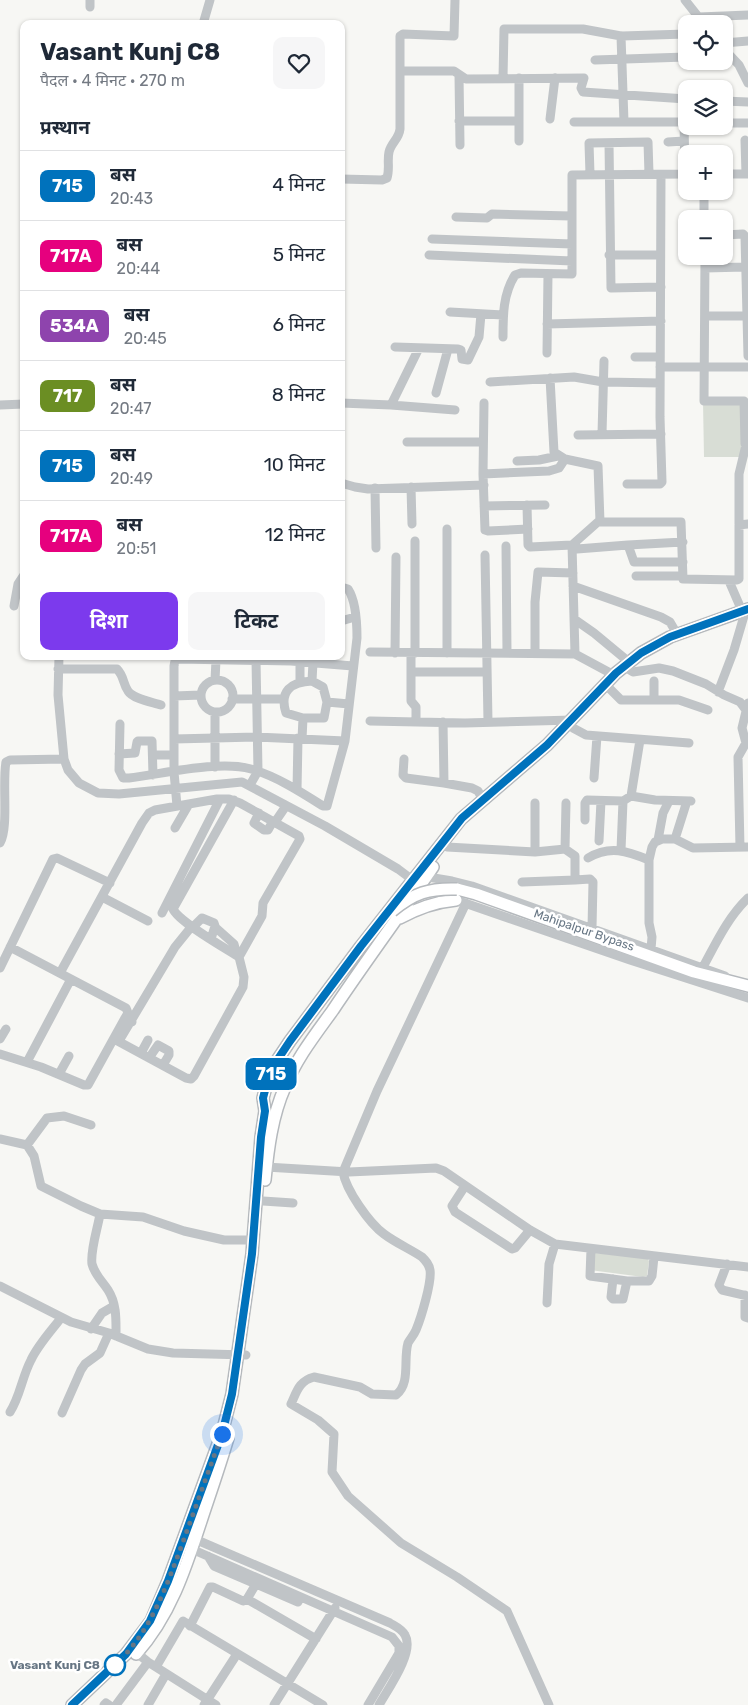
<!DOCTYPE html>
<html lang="hi">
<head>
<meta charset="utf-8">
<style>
  :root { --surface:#fff; --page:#f6f6f7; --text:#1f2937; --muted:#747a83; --line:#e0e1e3; --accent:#7c3aed }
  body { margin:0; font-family:Rubik,"Noto Sans Devanagari",sans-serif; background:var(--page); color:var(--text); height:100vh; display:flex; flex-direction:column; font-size:19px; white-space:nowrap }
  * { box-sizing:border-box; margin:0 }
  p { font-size:16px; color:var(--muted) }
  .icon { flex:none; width:28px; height:28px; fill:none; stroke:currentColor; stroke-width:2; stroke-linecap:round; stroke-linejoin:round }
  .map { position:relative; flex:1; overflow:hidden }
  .details { position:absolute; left:20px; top:20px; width:325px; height:640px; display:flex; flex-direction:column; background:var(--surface); border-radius:10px; box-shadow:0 1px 4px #0004 }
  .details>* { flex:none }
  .badge { padding:0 10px; border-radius:8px; font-size:18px; line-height:32px }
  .fabs { position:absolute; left:678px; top:15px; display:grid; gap:10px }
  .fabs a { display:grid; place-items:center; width:55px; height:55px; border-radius:10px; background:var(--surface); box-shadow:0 1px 4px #0004; font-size:25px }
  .you { position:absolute; width:25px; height:25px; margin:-12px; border:4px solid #fff; border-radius:50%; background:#1a73e8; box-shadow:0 0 0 8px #1a73e833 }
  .map>.badge { position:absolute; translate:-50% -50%; box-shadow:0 0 0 2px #fff }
  h2 { padding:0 20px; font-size:19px; line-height:45px }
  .round { display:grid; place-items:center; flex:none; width:52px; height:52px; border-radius:10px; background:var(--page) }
  .head { display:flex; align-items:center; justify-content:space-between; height:85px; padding:0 20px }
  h1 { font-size:24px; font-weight:700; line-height:38px }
  .primary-button { display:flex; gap:10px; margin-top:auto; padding:10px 20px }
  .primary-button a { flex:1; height:58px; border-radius:10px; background:var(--accent); color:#fff; font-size:20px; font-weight:700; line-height:58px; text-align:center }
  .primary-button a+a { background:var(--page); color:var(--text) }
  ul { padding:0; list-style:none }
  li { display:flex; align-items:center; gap:15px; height:70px; padding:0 20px; border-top:1px solid var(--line) }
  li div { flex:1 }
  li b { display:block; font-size:19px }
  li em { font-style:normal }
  li .badge { min-width:55px; font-weight:700; text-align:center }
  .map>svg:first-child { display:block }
  .green { fill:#d8ddd5 }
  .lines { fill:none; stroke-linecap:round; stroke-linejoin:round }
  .major-casing { stroke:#b5b9bd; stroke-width:14 }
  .minor { stroke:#c0c4c7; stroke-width:9 }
  .major { stroke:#fff; stroke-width:11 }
  .major-bridge-casing { stroke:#b5b9bd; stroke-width:14; stroke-linecap:butt }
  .major-bridge { stroke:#fff; stroke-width:11 }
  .line-casing { stroke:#fff; stroke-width:11 }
  .line { stroke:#0072bc; stroke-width:8 }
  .walk { stroke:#677684; stroke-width:5; stroke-dasharray:0 9 }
  .stop-dot { fill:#fff; stroke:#0072bc; stroke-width:2.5 }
  .labels { text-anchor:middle; stroke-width:5; stroke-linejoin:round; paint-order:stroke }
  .street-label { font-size:12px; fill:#677684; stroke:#fff }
  .stop-label { font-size:12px; font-weight:bold; fill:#677684; stroke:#fff; text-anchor:end }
</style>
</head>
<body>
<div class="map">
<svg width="748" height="1705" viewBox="0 0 748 1705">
  <rect width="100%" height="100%" fill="#f7f7f4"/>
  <path class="green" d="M 744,401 L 744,457 L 704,457 L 703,402 Z
    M 595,1253 L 647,1258 L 649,1261 L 647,1276 L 643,1277 L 590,1270 Z"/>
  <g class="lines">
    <g class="major-casing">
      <path id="major" d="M 457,889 L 476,894 L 694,972 L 748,986
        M 400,918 C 418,908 435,902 456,900
        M 265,1180 C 268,1149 272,1116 285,1087 C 296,1059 315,1035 333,1010 C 365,962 400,915 433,867
        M 136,1654 C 171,1615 186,1567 202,1518 C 211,1491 220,1465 228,1438
        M 72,1705 L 126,1654 L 151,1621 L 168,1581 L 222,1433 L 232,1394 L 252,1254 L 261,1137 L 265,1111 L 263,1098 L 267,1083 L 276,1062 L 290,1041 L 361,946 L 461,819 L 547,745 L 616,673 L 641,653 L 670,637 L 748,609"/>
    </g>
    <path class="minor" d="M 90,0 L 90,7
      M 685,0 L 704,24
      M 699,17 L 748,15
      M 203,24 L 210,0
      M 622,36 L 686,34
      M 724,43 L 748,41
      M 724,49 L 739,65 L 748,83
      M 595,60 L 686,57
      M 401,71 L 454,71 L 466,79 L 584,78 L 581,88 L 583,92 L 686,99
      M 459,75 L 460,145
      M 503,78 L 504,29 L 583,29 L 621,36 L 624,122
      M 519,78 L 519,141
      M 724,101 L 748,102
      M 550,119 L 555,78
      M 459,121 L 519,121
      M 574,122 L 686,122
      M 684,122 L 685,174
      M 724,123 L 748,123
      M 745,140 L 746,174
      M 668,142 L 684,141
      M 609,143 L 611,288 L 661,287
      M 590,174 L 589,143 L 648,142 L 649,174
      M 724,174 L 748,174
      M 341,179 L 382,180 L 387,178 C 390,169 387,161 389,152 C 391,143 399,139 400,129 L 400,36 L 403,34 L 454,36 L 455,0
      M 704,191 L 704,219
      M 456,217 L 487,218 L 492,214 L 571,216
      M 724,235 L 743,234 L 745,236 L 748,356
      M 432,239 L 572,244
      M 429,255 L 572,261
      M 609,255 L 660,255
      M 705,256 L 704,401 L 744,401 L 745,444 L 748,446
      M 705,268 L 745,267
      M 450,312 L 503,315
      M 705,316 L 746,316
      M 547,324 L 661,321
      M 503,337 C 503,315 503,294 515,275 L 521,273 L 572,274 L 572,175 L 686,174
      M 395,347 L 458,349 L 461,350 L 462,359 L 468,360 L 479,337 L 481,314
      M 547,353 L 548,274
      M 635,357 L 660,357
      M 660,367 L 748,367
      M 550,378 L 554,452 L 565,459 L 598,466 L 600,522 L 681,522 L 683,579 L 737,580 L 739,579 L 739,525 L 748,524
      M 490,382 L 574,377 L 603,382 L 660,383
      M 436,393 L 448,349
      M 341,403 L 391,405 L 455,410
      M 484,403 L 483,474 L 485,530 L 488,531 L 528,529
      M 0,405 L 24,404
      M 391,405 L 419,348
      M 602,434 L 604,361
      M 578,435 L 661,434
      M 407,442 L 483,442
      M 517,461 L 539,460 L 558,456
      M 483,474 L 549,471 L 559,468 L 565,459
      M 341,483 L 355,487 L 368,489 L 484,485
      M 627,484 L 660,484 L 662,482 L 660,417 L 661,175
      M 411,487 L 412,524
      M 375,488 L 376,548
      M 527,505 L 528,545 L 530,547 L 572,545 L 599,521
      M 484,506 L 545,505
      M 739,524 L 739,474 L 746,445
      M 447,529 L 447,653
      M 572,545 L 575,654
      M 628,545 L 634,562 L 683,562
      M 506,546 L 507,653
      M 577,549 L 628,545 L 683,542
      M 485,555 L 488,722
      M 636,576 L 683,576
      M 729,581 L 742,611
      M 573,586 L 661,617 L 670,622 L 677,634
      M 14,606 L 18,584 L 24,575
      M 574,619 L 594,633 L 629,662
      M 341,621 L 355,617
      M 370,652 L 575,654 L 614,675
      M 395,653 L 396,557
      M 415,653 L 415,541
      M 535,653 L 535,602 L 538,572 L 573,573
      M 59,656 L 58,695 L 64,759 L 68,770 L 79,783 L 98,793 L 119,794 L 242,782 L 325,826 L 398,869 L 418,884
      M 411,657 L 411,701 L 416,707 L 416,721
      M 291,661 L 353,666
      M 300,661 L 300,682
      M 58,669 L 117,669 C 124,676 123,684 128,691 C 133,699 152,702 161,705
      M 628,669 L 633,672 L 659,668 L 673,671 L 706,684 L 724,695 L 740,702 L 746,710 L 748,710
      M 411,672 L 487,672
      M 215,680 L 216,660
      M201 696a16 16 0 1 1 32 0a16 16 0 1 1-32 0Z
      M 312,681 L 323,687 L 327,702 L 349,704
      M 610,689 L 621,700 L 679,700 L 708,710
      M 718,692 L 734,650 L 744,616
      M 174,696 L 201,695
      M 232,699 L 284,699
      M 654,699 L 654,681
      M 215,712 L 215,767
      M 303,718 L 286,713 C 279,691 291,682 312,681 L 313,662
      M 370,721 L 465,723 L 573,720
      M 443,722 L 444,783 L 472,788 L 478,791 L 483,800
      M 120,724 L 119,770 L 123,778 L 129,778 C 163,774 219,760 251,769 C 276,776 301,792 323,806 L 327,806 L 345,741 L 357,638 C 357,623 356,601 348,589 L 341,587
      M 573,728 L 586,735 L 689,743
      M 174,739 L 256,737 L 345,741
      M 302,739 L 303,718 L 324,718 L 327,702
      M 119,754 L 135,753 L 137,742 L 138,741 L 152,741 L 153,775
      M 153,755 L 174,755
      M 404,759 L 403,775 L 406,778 L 444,783
      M 594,778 L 597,736
      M 250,785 L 258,771 L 256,660
      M 297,790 L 298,738
      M 631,796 L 640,740
      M 234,800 L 173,909 C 179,922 225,948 239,957
      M 623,801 L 631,796 L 655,800 L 691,801
      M 535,803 L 535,852
      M 177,806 L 174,772 L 174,666 L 175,661 L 179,659 L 291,661 L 291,656
      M 259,813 L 254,823 L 264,830 L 268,830 L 273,821
      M 585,820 L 585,803 L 587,800 L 623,801 L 621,850
      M 275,822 L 286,806
      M 175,828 L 189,804
      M 675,839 L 687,801
      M 658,840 L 663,813 L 669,801
      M 599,841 L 601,801
      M 0,843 C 9,828 2,782 6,762 L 10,760 L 64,759
      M 447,847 L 535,852 L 565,849 L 566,803
      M 740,847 L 738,757 L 746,743 L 742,728 L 748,703
      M 565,849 L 575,856 L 575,880 L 590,879 L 593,882 L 592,928
      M 588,858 C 610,845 627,851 649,860
      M 422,876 L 452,881 L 472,886 L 725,976
      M 522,882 L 575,880
      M 435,891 L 456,900 L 630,960 L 748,998
      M 102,897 L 148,921
      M 466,903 L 377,1091 L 343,1172 C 346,1190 369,1223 384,1234 C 396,1243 410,1249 422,1257 C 426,1261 429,1264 430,1270 C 432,1282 421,1318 416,1330 C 414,1335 410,1339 408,1343 C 403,1360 411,1383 396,1395 L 372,1394 L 360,1387 L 314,1377 C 299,1381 297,1391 291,1404 L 318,1420 L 334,1434 L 332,1472 L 348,1496 L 401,1543 L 457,1577 L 507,1611 L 549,1705
      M 162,913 L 220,799
      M 193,927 L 202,918 L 214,923 L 215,926 L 211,939
      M 215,927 L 234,944 L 237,956
      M 10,947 L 126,1008 L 128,1013 L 125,1018 L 132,1022
      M 651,949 L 652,937 L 649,923 L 649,860 L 652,847 L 655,842 L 662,839 L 675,839 L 693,848 L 748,847
      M 703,967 C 716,943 728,917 748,898
      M 0,968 L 53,859 L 57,858 L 110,883
      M 60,973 L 142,823 L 149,813 L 155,810 L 217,799 L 229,799 L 240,803 L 299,836 L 300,839 L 263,903 L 262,916 L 239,957 L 244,977 L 243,987 L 194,1076 L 191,1079 L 186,1078 L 114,1039
      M 0,1039 L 6,1029
      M 119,1041 L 175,947 L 192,926
      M 141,1053 L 148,1040
      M 0,1054 L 41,1067 L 84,1085 L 88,1085 L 125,1018
      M 149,1058 L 158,1045 L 169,1051 L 169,1055 L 163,1065
      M 27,1062 L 71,979
      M 59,1074 L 69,1056
      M 0,1139 L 27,1145 L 47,1118 L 64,1116 L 91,1125
      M 27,1145 L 34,1156 L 41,1186 L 81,1206 L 100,1214 L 143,1217 L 184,1231 L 224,1240 L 253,1240
      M 266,1167 L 349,1172 L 436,1168 L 444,1171 L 530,1230 L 555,1244 L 748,1267
      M 465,1186 L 452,1206 L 455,1212 L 512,1249 L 515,1248 L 530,1230
      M 263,1201 L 293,1203
      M 100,1214 C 98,1227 90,1251 92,1264 C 95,1275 102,1281 108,1290 C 117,1304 116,1320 116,1336
      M 591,1249 L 590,1276 L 627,1281 L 649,1281 L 652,1276 L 654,1257
      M 727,1264 L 719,1285 L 722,1290 L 748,1296
      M 613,1279 L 611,1297 L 613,1299 L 623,1299 L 627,1281
      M 0,1286 L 71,1322 L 109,1333 L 148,1349 L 173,1353 L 246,1355
      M 745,1295 L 745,1317 L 748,1318
      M 547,1303 L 549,1264 L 555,1244
      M 91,1329 L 102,1313 L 114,1306
      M 10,1412 C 20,1397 22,1377 31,1360 C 38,1345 51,1331 61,1318
      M 62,1413 L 81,1370 L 85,1364 L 100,1353 L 109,1333
      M 190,1537 L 390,1623 C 395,1626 402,1629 405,1635 C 415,1652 388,1689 379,1705
      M 187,1547 L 392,1637 L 399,1646 L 399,1653 L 368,1705
      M 208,1556 L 214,1566 L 298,1602
      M 247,1599 L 316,1639
      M 190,1626 L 210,1587 L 213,1587 L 243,1601 L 247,1599 L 256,1584
      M 137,1653 L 148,1662 L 216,1705
      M 156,1667 L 183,1621 L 323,1705
      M 104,1705 L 106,1703 L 109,1705
      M 116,1705 L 148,1662
      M 148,1705 L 166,1674
      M 204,1705 L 237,1654
      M 274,1705 L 335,1608"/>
    <use href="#major" class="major"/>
    <g class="major-bridge-casing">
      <path id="major-bridge" d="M 392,911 C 414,893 429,888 457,889"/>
    </g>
    <use href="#major-bridge" class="major-bridge"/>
  </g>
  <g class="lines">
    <g class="line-casing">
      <path id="line" d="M 72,1705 L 126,1654 L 150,1621 L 168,1581 L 222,1434 L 232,1394 L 252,1254 L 261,1137 L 265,1111 L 263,1098 L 267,1083 L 276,1062 L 290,1041 L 361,946 L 462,818 L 547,745 L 616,673 L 641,653 L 670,637 L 748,609"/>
    </g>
    <use href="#line" class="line"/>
    <path class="walk" d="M 115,1665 C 151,1632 166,1587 183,1542 C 196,1506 209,1470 222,1434"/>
  </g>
  <circle class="stop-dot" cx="115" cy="1665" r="10"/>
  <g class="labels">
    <g class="street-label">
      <text transform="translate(584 930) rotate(19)" y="4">Mahipalpur Bypass</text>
    </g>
    <g class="stop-label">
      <text x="100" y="1669">Vasant Kunj C8</text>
    </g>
  </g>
</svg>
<div class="fabs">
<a><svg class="icon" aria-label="locate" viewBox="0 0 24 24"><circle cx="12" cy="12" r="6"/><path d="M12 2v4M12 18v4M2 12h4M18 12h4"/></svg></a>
<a><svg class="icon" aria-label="layers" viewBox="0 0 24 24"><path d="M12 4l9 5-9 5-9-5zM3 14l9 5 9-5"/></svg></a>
<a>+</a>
<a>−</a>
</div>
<div class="you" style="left:222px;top:1434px"></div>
<b class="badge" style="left:271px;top:1074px;background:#0072bc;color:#fff">715</b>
<section class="details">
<div class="head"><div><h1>Vasant Kunj C8</h1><p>पैदल · 4 मिनट · 270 m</p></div><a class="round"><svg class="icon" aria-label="heart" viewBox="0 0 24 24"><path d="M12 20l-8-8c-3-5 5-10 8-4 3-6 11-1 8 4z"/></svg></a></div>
<h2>प्रस्थान</h2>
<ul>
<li><span class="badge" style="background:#0072bc;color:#fff">715</span><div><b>बस</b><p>20:43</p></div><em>4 मिनट</em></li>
<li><span class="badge" style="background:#e6007e;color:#fff">717A</span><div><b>बस</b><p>20:44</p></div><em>5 मिनट</em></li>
<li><span class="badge" style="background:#8e44ad;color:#fff">534A</span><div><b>बस</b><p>20:45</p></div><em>6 मिनट</em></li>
<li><span class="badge" style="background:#6b8e23;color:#fff">717</span><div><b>बस</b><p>20:47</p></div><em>8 मिनट</em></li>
<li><span class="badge" style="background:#0072bc;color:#fff">715</span><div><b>बस</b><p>20:49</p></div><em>10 मिनट</em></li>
<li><span class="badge" style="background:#e6007e;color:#fff">717A</span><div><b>बस</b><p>20:51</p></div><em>12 मिनट</em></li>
</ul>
<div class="primary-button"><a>दिशा</a><a>टिकट</a></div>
</section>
</div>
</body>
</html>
